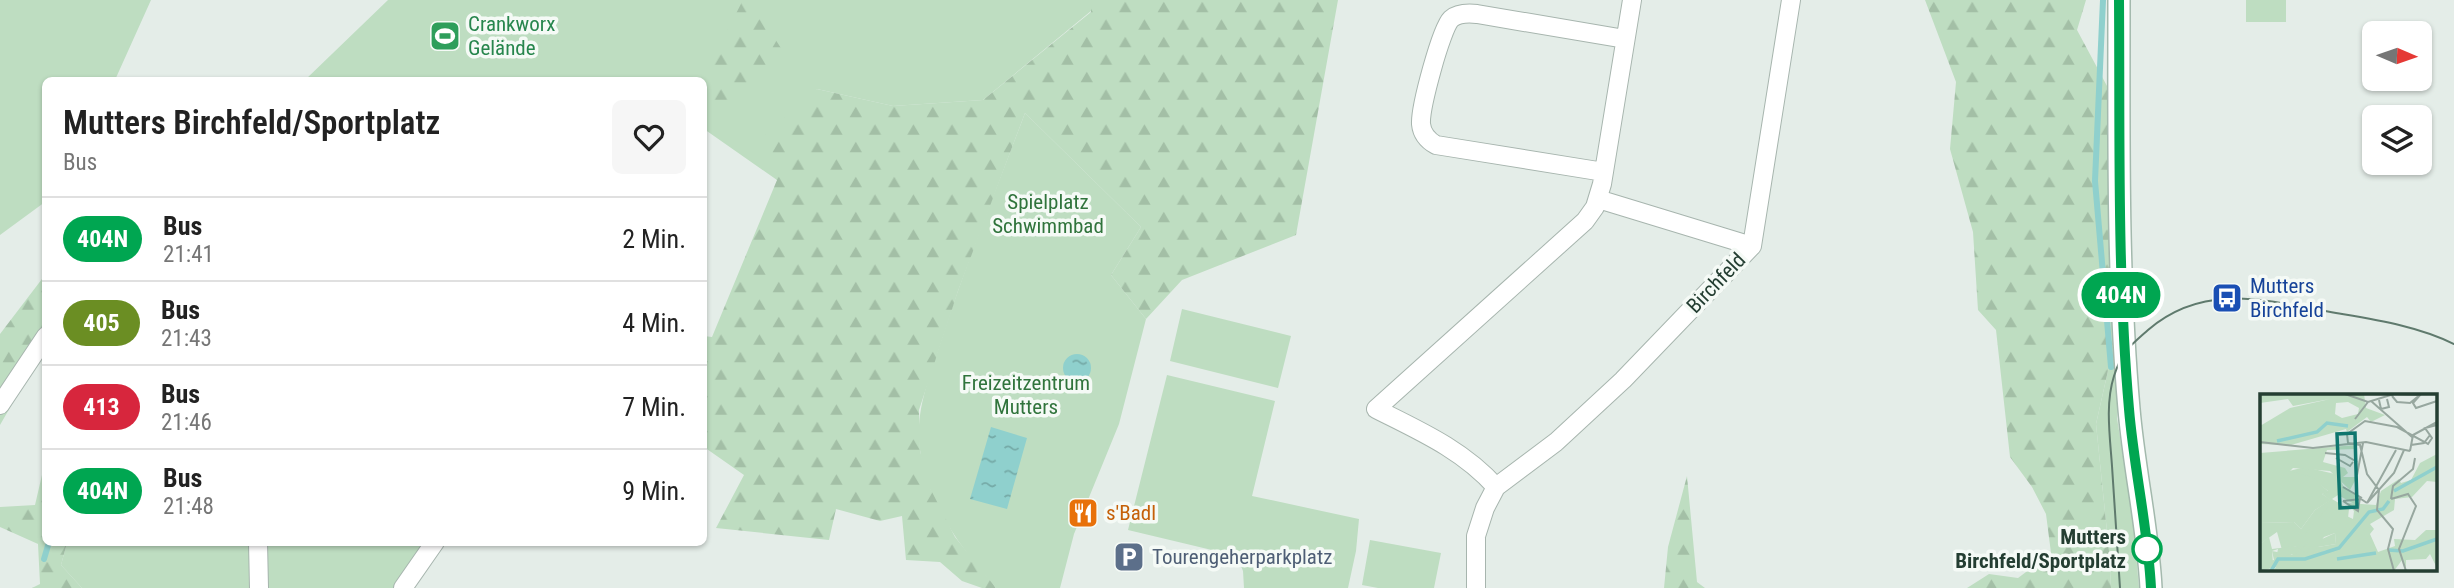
<!DOCTYPE html>
<html lang="de">
<head>
<meta charset="utf-8">
<style>
  :root { --surface:#fff; --page:#f6f6f6; --text:#222; --muted:#767676; --line:#e0e0e0 }
  body { margin:0; font-family:"Roboto Condensed",sans-serif; background:var(--page); color:var(--text); height:100vh; display:flex; flex-direction:column; font-size:26px; white-space:nowrap }
  * { box-sizing:border-box; margin:0 }
  p { font-size:23px; color:var(--muted) }
  .icon { flex:none; width:38px; height:38px; fill:none; stroke:currentColor; stroke-width:2; stroke-linecap:round; stroke-linejoin:round }
  .map { position:relative; flex:1; overflow:hidden }
  .sheet { position:absolute; left:42px; top:77px; width:665px; height:469px; display:flex; flex-direction:column; background:var(--surface); border-radius:10px; box-shadow:0 2px 5px #0004 }
  .sheet>* { flex:none }
  .badge { padding:0 14px; border-radius:23px; font-size:24px; line-height:46px }
  .needle { width:46px; rotate:92deg }
  .controls { position:absolute; left:2362px; top:21px; display:grid; gap:14px }
  .controls a { display:grid; place-items:center; width:70px; height:70px; border-radius:10px; background:var(--surface); box-shadow:0 2px 5px #0004; font-size:35px }
  .map>.badge { position:absolute; translate:-50% -50%; box-shadow:0 0 0 4px #fff }
  .round { display:grid; place-items:center; flex:none; width:74px; height:74px; border-radius:10px; background:var(--page) }
  .headline { display:flex; align-items:center; justify-content:space-between; height:119px; padding:0 21px }
  h1 { font-size:33px; font-weight:600; line-height:52px }
  ul { padding:0; list-style:none }
  li { display:flex; align-items:center; gap:21px; height:84px; padding:0 21px; border-top:2px solid var(--line) }
  li div { flex:1 }
  li b { display:block; font-size:26px }
  li em { font-style:normal }
  li .badge { min-width:77px; font-weight:700; text-align:center }
  .map>svg:first-child { display:block }
  .green { fill:#beddc1 }
  .forest { fill:url(#forest-firs) }
  .water { fill:url(#water-ripples) }
  .lines { fill:none; stroke-linecap:round; stroke-linejoin:round }
  .stream { stroke:#8fd0cd; stroke-width:6 }
  .street-casing { stroke:#a7b5ae; stroke-width:20 }
  .secondary-casing { stroke:#a3b9ad; stroke-width:24 }
  .street { stroke:#fff; stroke-width:18 }
  .secondary { stroke:#fff; stroke-width:21 }
  .tram { stroke:#5f7a6d; stroke-width:2 }
  .line-casing { stroke:#fff; stroke-width:16 }
  .line { stroke:#00a651; stroke-width:10 }
  .stop-dot { fill:#fff; stroke:#00a651; stroke-width:3.5 }
  .labels { text-anchor:middle; stroke-width:7; stroke-linejoin:round; paint-order:stroke }
  .leisure-label { font-size:21px; fill:#27864d; stroke:#f5faf6; text-anchor:start }
  .park-label { font-size:21px; fill:#30743c; stroke:#f5faf6 }
  .street-label { font-size:21px; fill:#243e32; stroke:#f5faf6 }
  .transit-label { font-size:21px; fill:#164399; stroke:#f5faf6; text-anchor:start }
  .food-label { font-size:21px; fill:#c56008; stroke:#f5faf6; text-anchor:start }
  .stop-label { font-size:21px; font-weight:bold; fill:#243e32; stroke:#f5faf6; text-anchor:end }
  .service-label { font-size:21px; fill:#4e5e75; stroke:#f5faf6; text-anchor:start }
  .inset-river { fill:none; stroke:#8fd0cd; stroke-width:3.5 }
  .inset-road { fill:none; stroke:#97a79f; stroke-width:2 }
  .view { fill:#0f766e; fill-opacity:0.15; stroke:#0f766e; stroke-width:3.5 }
  .inset-edge { fill:none; stroke:#243e32; stroke-width:3.5 }
</style>
</head>
<body>
<div class="map">
<svg width="2454" height="588" viewBox="0 0 2454 588">
  <defs>
    <pattern id="forest-firs" width="22" height="20" patternUnits="userSpaceOnUse" patternTransform="scale(1.75)"><rect width="22" height="20" fill="#beddc1"/><path d="M5 1l3.5 6h-7zM16 11l3.5 6h-7z" fill="#a3bfa6"/></pattern>
    <pattern id="water-ripples" width="26" height="14" patternUnits="userSpaceOnUse" patternTransform="scale(1.75)"><rect width="26" height="14" fill="#8fd0cd"/><path d="M2 4q2-2 4 0t4 0M15 11q2-2 4 0t4 0" fill="none" stroke="#75aaa7"/></pattern>
  </defs>
  <rect width="100%" height="100%" fill="#e4ede8"/>
  <path class="green" d="M 0,0 L 151,0 L 115,80 L 46,80 L 45,202 L 0,235 Z
    M 388,0 L 1091,0 L 1091,11 L 983,100 L 893,106 L 817,89 L 777,180 L 704,129 L 704,80 L 305,80 Z
    M 2246,0 L 2286,0 L 2286,22 L 2246,22 Z
    M 1025,113 L 1141,227 L 1111,275 L 1146,319 L 1119,424 L 1074,534 L 1060,588 L 996,588 C 962,550 927,503 920,450 C 914,409 932,371 944,332 C 968,258 998,185 1025,113 Z
    M 1182,309 L 1291,336 L 1278,388 L 1170,361 Z
    M 2114,344 L 2120,387 L 2117,418 L 2133,520 L 2139,588 L 2111,588 L 2109,551 L 2096,424 Z
    M 1167,375 L 1275,401 L 1252,496 L 1359,519 L 1356,551 L 1348,588 L 1244,588 L 1243,571 L 1237,556 L 1128,530 Z
    M 1370,540 L 1441,553 L 1434,588 L 1378,588 L 1362,585 Z
    M 67,543 L 438,543 L 404,588 L 82,588 L 61,565 Z"/>
  <path class="forest" d="M 743,0 L 750,0 L 788,59 L 743,106 L 706,102 L 710,64 Z
    M 1091,0 L 1338,0 L 1296,235 L 1182,280 L 1146,319 L 1111,275 L 1141,227 L 1025,113 L 958,291 L 919,410 L 920,451 L 931,490 L 955,537 L 996,588 L 982,588 L 962,581 L 940,562 L 906,560 L 902,516 L 880,521 L 836,509 L 829,540 L 716,528 L 744,475 L 704,447 L 704,336 L 712,337 L 777,180 L 753,146 L 817,89 L 893,106 L 983,100 L 1091,12 Z
    M 1925,0 L 2086,0 L 2077,30 L 2107,86 L 2110,254 L 2114,344 L 2096,424 L 2109,551 L 2111,588 L 1967,588 L 1989,574 L 2018,578 L 2051,553 L 2046,514 L 2032,487 L 2010,457 L 1996,330 L 1978,310 L 1973,232 L 1950,149 L 1956,82 Z
    M 45,275 L 45,351 L 30,373 L 0,425 L 0,334 Z
    M 45,462 L 46,542 L 67,543 L 61,565 L 82,588 L 32,588 L 40,584 L 38,544 L 0,527 L 0,507 L 35,505 Z
    M 1687,476 L 1697,582 L 1705,588 L 1664,588 L 1668,547 Z"/>
  <path class="water" d="M1063 368a14 14 0 1 1 28 0a14 14 0 1 1-28 0Z
    M 991,427 L 1027,438 L 1007,509 L 970,499 Z"/>
  <g class="lines">
    <path class="stream" d="M 2103,0 L 2095,181 L 2111,367
      M 44,559 L 49,542"/>
    <g class="street-casing">
      <path id="street" d="M 1604,172 L 1436,145 C 1427,140 1422,134 1421,124 C 1420,108 1441,29 1451,19 C 1458,13 1468,13 1477,14 L 1625,39
        M 1598,199 L 1752,246
        M 0,405 L 46,336
        M 1496,487 C 1463,450 1420,431 1376,409 L 1585,221 L 1595,207 L 1602,184 L 1632,0
        M 258,542 L 259,588
        M 403,588 L 435,542
        M 1476,588 L 1476,536 L 1485,508 L 1496,487 L 1556,442 L 1623,380 L 1752,246 L 1791,0"/>
    </g>
    <g class="secondary-casing">
      <path id="secondary" d="M 2119,0 C 2119,136 2117,273 2129,409 C 2134,469 2148,528 2151,588"/>
    </g>
    <use href="#street" class="street"/>
    <use href="#secondary" class="secondary"/>
    <path class="tram" d="M 2120,588 C 2117,547 2115,506 2112,466 C 2110,437 2105,404 2114,376 C 2122,351 2130,346 2148,330 C 2205,281 2269,301 2336,313 C 2377,320 2417,326 2454,344"/>
  </g>
  <g class="lines">
    <g class="line-casing">
      <path id="line" d="M 2119,0 C 2120,136 2117,273 2129,409 C 2134,469 2148,528 2151,588"/>
    </g>
    <use href="#line" class="line"/>
  </g>
  <defs>
    <g id="stadium-square" transform="scale(1.575)"><rect x="-9" y="-9" width="18" height="18" rx="4" fill="#2e9e5b" stroke="#f5faf6"/><path d="M0-5a6.5 5 0 1 0 0 10a6.5 5 0 1 0 0-10ZM-3.5-1.8h7v3.6h-7Z" fill="#fff"/></g>
    <g id="bus-square" transform="scale(1.575)"><rect x="-9" y="-9" width="18" height="18" rx="4" fill="#1a4fb4" stroke="#f5faf6"/><path d="M-5-6H5V4H4V6H2V4H-2V6H-4V4H-5ZM-3.5-4V0h7V-4ZM-3.5 1.2v1.5H-2V1.2ZM2 1.2v1.5H3.5V1.2Z" fill="#fff"/></g>
    <g id="restaurant-square" transform="scale(1.575)"><rect x="-9" y="-9" width="18" height="18" rx="4" fill="#e8710a" stroke="#f5faf6"/><path d="M-5-6h1v4h1v-4h1v4h1v-4h1v5L-1.5 .5V6h-2V.5L-5-1ZM5-6V6H3V1.5H1.5Q1.5-4 5-6Z" fill="#fff"/></g>
    <g id="parking-square" transform="scale(1.575)"><rect x="-9" y="-9" width="18" height="18" rx="4" fill="#5c6f8a" stroke="#f5faf6"/><path d="M-3.5-5.5H1a3.5 3.5 0 0 1 0 7H-1V5.5H-3.5ZM-1-3.4V-.6H.8a1.4 1.4 0 0 0 0-2.8Z" fill="#fff"/></g>
  </defs>
  <g fill-rule="evenodd">
    <use href="#stadium-square" x="445" y="36"/>
    <use href="#bus-square" x="2227" y="298"/>
    <use href="#restaurant-square" x="1083" y="513"/>
    <use href="#parking-square" x="1129" y="557"/>
  </g>
  <circle class="stop-dot" cx="2147" cy="549" r="14"/>
  <g class="labels">
    <g class="leisure-label">
      <text x="468" y="31">Crankworx<tspan x="468" dy="24">Gelände</tspan></text>
    </g>
    <g class="park-label">
      <text x="1048" y="209">Spielplatz<tspan x="1048" dy="24">Schwimmbad</tspan></text>
      <text x="1026" y="390">Freizeitzentrum<tspan x="1026" dy="24">Mutters</tspan></text>
    </g>
    <g class="street-label">
      <text transform="translate(1716 283) rotate(-46)" y="7">Birchfeld</text>
    </g>
    <g class="transit-label">
      <text x="2250" y="293">Mutters<tspan x="2250" dy="24">Birchfeld</tspan></text>
    </g>
    <g class="food-label">
      <text x="1106" y="520">s'Badl</text>
    </g>
    <g class="stop-label">
      <text x="2126" y="544">Mutters<tspan x="2126" dy="24">Birchfeld/Sportplatz</tspan></text>
    </g>
    <g class="service-label">
      <text x="1152" y="564">Tourengeherparkplatz</text>
    </g>
  </g>
  <g transform="translate(2260 394)">
    <rect width="177" height="177" fill="#e4ede8"/>
    <path d="M 45,73 L 79,81 L 83,92 L 100,103 L 96,111 L 78,101 L 72,105 L 89,115 L 88,124 L 47,152 L 75,139 L 76,150 L 58,153 L 79,153 L 82,143 L 109,118 L 114,124 L 104,126 L 98,144 L 90,140 L 85,145 L 84,159 L 68,155 L 49,165 L 0,177 L 0,168 L 14,166 L 12,157 L 32,161 L 37,152 L 22,156 L 17,138 L 0,150 L 0,129 L 34,128 L 41,135 L 55,116 L 70,106 L 62,100 L 68,97 L 50,83 L 35,83 L 29,77 Z" fill="#beddc1"/>
    <path d="M 0,0 L 104,0 L 106,14 L 125,21 L 111,28 L 107,23 L 87,38 L 86,35 L 31,51 L 0,50 L 0,32 L 30,14 L 70,5 L 33,12 L 28,5 L 0,9 ZM 88,8 L 99,14 L 98,20 L 82,24 L 75,20 L 76,9 ZM 96,51 L 96,55 L 67,56 L 63,68 L 85,74 L 88,79 L 83,83 L 97,83 L 90,96 L 70,77 L 33,74 L 30,77 L 52,83 L 69,98 L 62,100 L 71,106 L 55,116 L 41,135 L 34,128 L 0,129 L 0,59 ZM 177,60 L 177,88 L 167,87 L 152,103 L 135,105 L 134,116 L 110,130 L 114,135 L 110,140 L 118,158 L 135,152 L 134,145 L 155,146 L 166,136 L 177,136 L 177,174 L 170,160 L 166,165 L 146,166 L 146,174 L 142,166 L 134,177 L 13,177 L 22,165 L 45,166 L 66,157 L 58,153 L 76,150 L 75,139 L 64,143 L 52,160 L 47,161 L 51,151 L 46,159 L 37,153 L 37,159 L 16,165 L 18,155 L 12,157 L 13,170 L 1,172 L 0,150 L 9,143 L 12,155 L 37,152 L 41,155 L 47,150 L 45,140 L 68,113 L 93,125 L 94,117 L 87,109 L 116,111 L 121,97 L 139,85 L 141,89 L 151,86 L 160,69 Z" fill="#beddc1" fill-rule="evenodd"/>
    <path class="inset-river" d="M 17,47 L 57,38 L 67,29 L 88,32M 134,97 L 177,73M 128,156 L 143,157 L 177,145M 77,165 L 116,159M 11,177 L 18,165 L 45,165 L 79,154 L 109,118 L 123,115 L 129,107"/>
    <path class="inset-road" d="M 85,0 L 108,8 L 134,0M 137,0 L 159,1M 161,0 L 153,9 L 156,14 L 177,7M 132,2 L 137,8 L 150,9 L 161,0M 119,6 L 121,15 L 129,13 L 127,5M 111,7 L 152,43M 95,25 L 108,8M 0,48 L 53,54 L 106,48 L 150,57M 151,51 L 164,49 L 170,41M 150,57 L 153,41 L 177,28M 65,59 L 85,61 L 97,68M 76,64 L 90,72 L 93,68M 97,81 L 103,49M 83,93 L 102,104M 131,105 L 148,100 L 156,112 L 139,155 L 146,177M 131,105 L 133,92 L 153,75 L 155,64M 83,107 L 98,117 L 100,103M 83,107 L 101,105 L 107,109M 107,109 L 134,79 L 144,56M 107,109 L 136,56M 134,177 L 128,155 L 133,135 L 117,116 L 119,96 L 107,80 L 100,51 L 88,49 L 87,40 L 105,27 L 137,33 L 168,50 L 172,44 L 165,34 L 177,31"/>
    <path class="view" d="M 95,39 L 97,113 L 80,114 L 77,40 Z"/>
    <rect width="177" height="177" class="inset-edge"/>
  </g>
</svg>
<div class="controls">
<a><svg class="needle" viewBox="-14 -14 28 28"><path d="M0-13l5 13h-10z" fill="#e53935"/><path d="M0 13l5-13h-10z" fill="#767676"/></svg></a>
<a><svg class="icon" aria-label="layers" viewBox="0 0 24 24"><path d="M12 4l9 5-9 5-9-5zM3 14l9 5 9-5"/></svg></a>
</div>
<b class="badge" style="left:2121px;top:295px;background:#00a651;color:#fff">404N</b>
<section class="sheet">
<div class="headline"><div><h1>Mutters Birchfeld/Sportplatz</h1><p>Bus</p></div><a class="round"><svg class="icon" aria-label="heart" viewBox="0 0 24 24"><path d="M12 20l-8-8c-3-5 5-10 8-4 3-6 11-1 8 4z"/></svg></a></div>
<ul>
<li><span class="badge" style="background:#00a651;color:#fff">404N</span><div><b>Bus</b><p>21:41</p></div><em>2 Min.</em></li>
<li><span class="badge" style="background:#6b8e23;color:#fff">405</span><div><b>Bus</b><p>21:43</p></div><em>4 Min.</em></li>
<li><span class="badge" style="background:#d7263d;color:#fff">413</span><div><b>Bus</b><p>21:46</p></div><em>7 Min.</em></li>
<li><span class="badge" style="background:#00a651;color:#fff">404N</span><div><b>Bus</b><p>21:48</p></div><em>9 Min.</em></li>
</ul>
</section>
</div>
</body>
</html>
